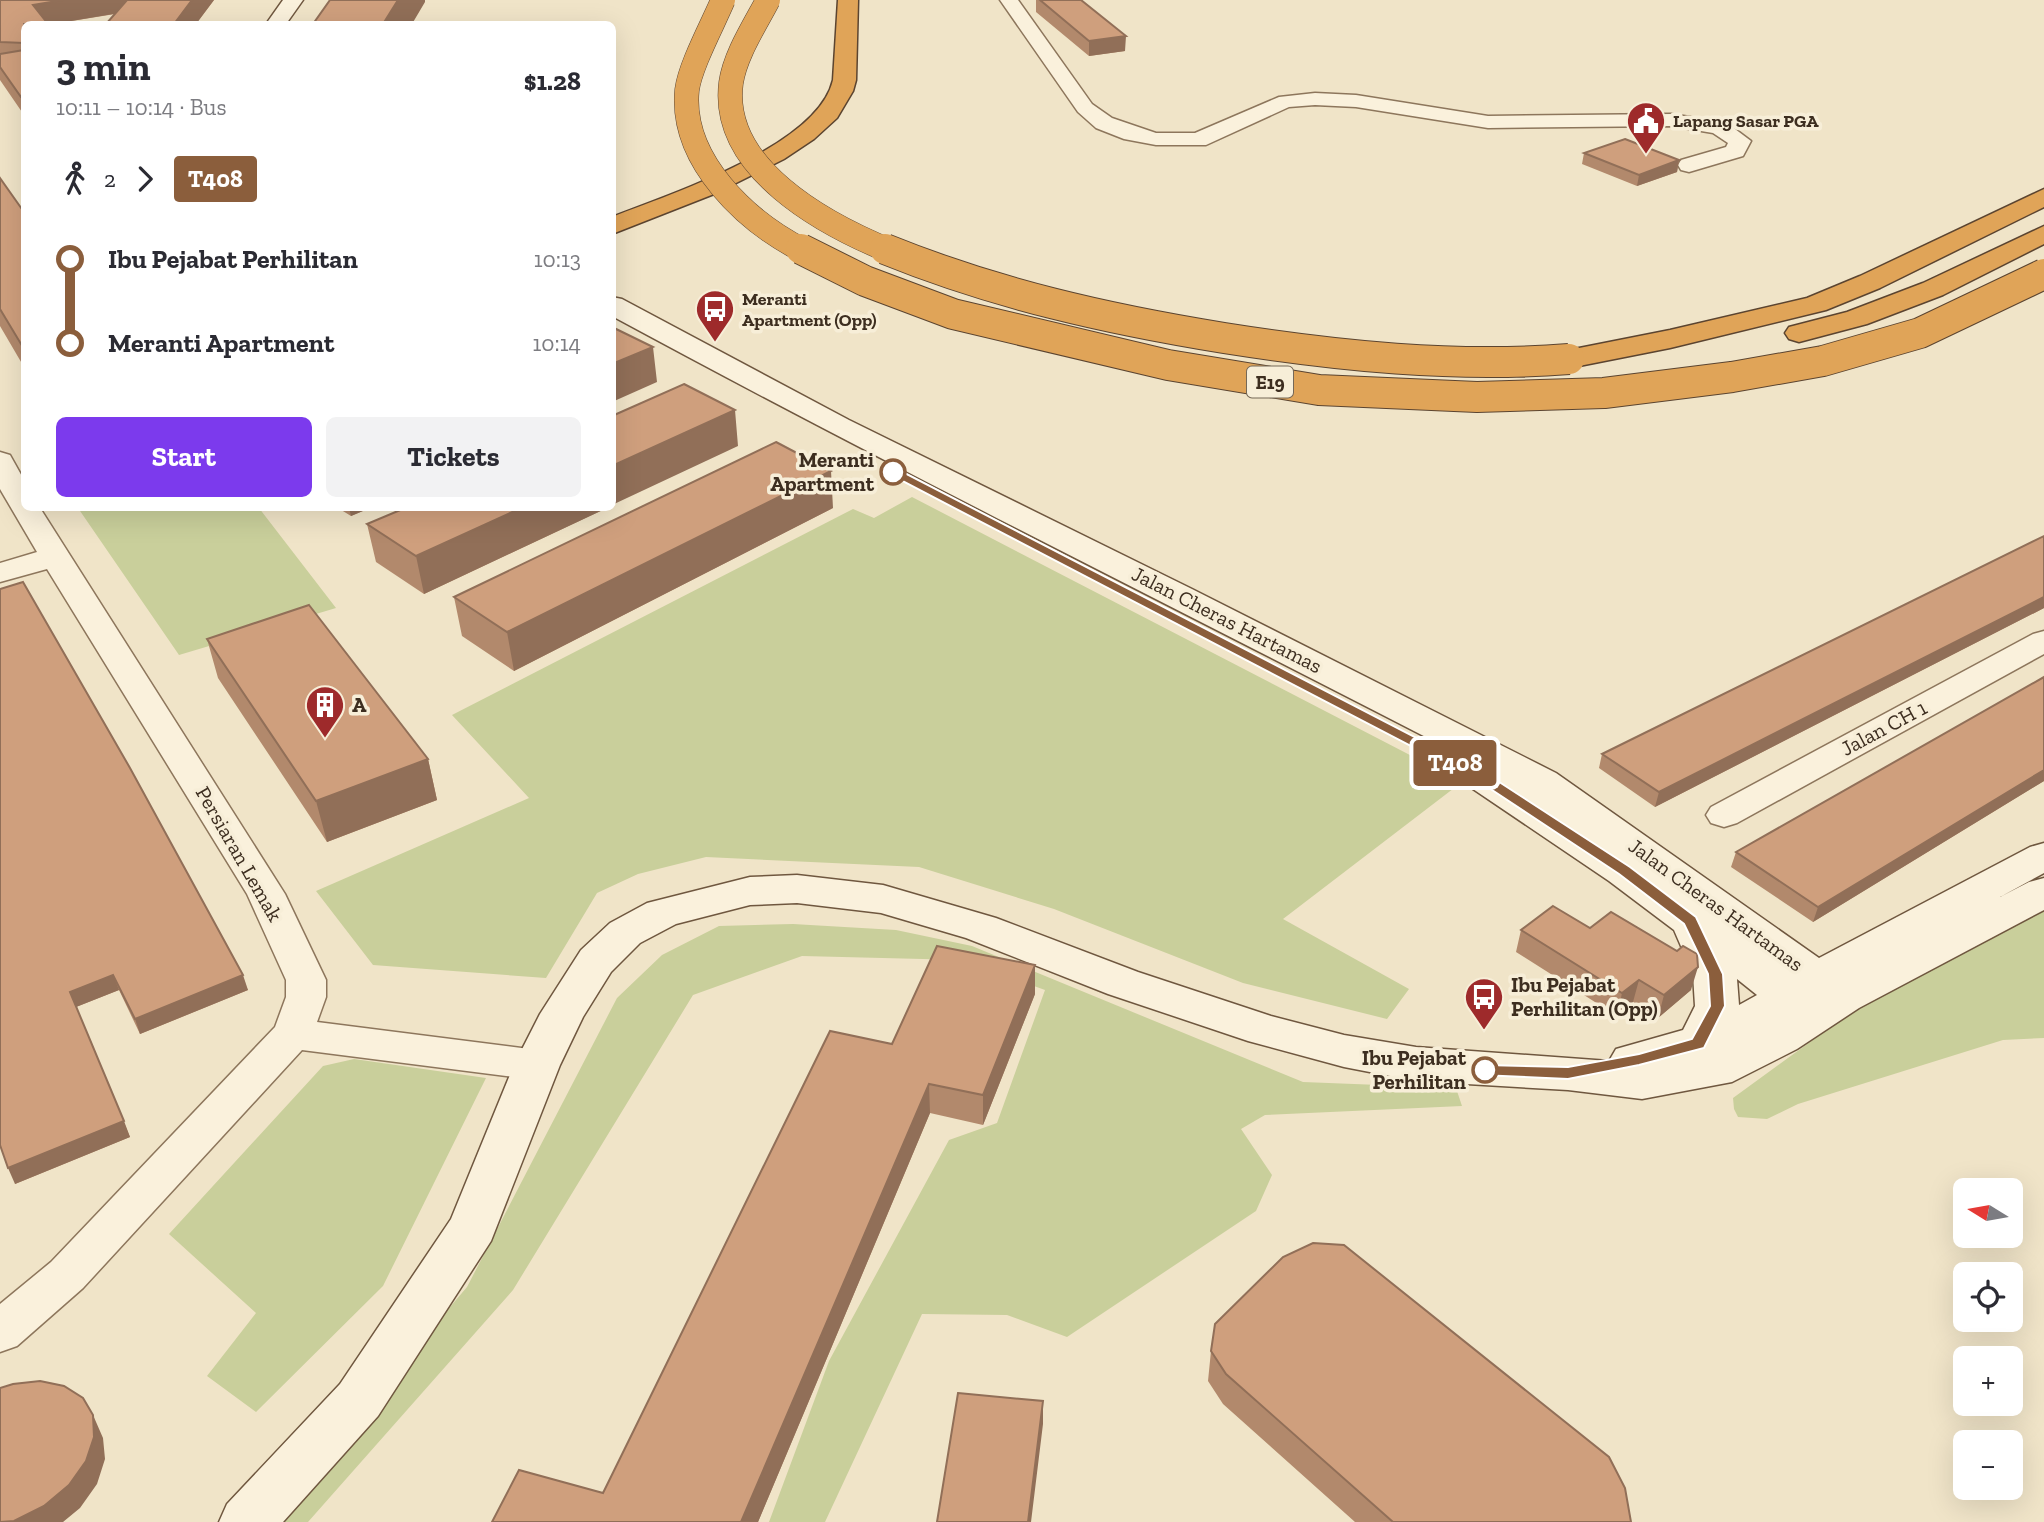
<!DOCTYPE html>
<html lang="en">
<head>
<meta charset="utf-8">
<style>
  :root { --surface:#fff; --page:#f2f2f3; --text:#2b2b33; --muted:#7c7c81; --accent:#7c3aed }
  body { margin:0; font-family:"Zilla Slab",serif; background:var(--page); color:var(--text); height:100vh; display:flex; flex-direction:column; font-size:26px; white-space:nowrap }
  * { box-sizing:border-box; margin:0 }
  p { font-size:23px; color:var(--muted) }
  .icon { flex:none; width:38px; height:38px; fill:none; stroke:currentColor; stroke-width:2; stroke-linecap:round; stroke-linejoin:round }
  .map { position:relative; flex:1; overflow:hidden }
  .panel { position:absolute; left:21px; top:21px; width:595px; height:490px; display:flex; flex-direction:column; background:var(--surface); border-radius:10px; box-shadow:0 7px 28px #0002 }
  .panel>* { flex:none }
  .badge { padding:0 14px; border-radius:5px; font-size:24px; line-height:46px }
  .needle { width:46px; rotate:281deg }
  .controls { position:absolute; left:1953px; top:1178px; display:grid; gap:14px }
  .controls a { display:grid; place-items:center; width:70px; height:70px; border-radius:10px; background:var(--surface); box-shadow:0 7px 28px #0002; font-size:35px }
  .map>.badge { position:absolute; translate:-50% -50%; box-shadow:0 0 0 4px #fff }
  .legs { display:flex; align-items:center; gap:10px; height:77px; padding:0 35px; font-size:23px }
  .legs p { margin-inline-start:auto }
  .overview { display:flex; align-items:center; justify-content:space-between; height:119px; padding:0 35px }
  h1 { font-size:38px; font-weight:700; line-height:52px }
  .cta { display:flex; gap:14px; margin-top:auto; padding:14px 35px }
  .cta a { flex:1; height:80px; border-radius:10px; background:var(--accent); color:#fff; font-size:28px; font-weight:700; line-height:80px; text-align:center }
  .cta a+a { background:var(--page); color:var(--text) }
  ul { padding:0 35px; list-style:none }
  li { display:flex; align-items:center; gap:24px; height:84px; font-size:26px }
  li i { display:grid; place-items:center; width:10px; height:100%; margin:0 9px; background:currentColor }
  li i::after { content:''; width:18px; height:18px; margin:-9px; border:5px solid; border-radius:50%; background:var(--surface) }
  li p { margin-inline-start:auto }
  li:first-child i { background:linear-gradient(#0000 50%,currentColor 0) }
  li:last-child i { background:linear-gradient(currentColor 50%,#0000 0) }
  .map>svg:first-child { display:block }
  .green { fill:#c9cf9b }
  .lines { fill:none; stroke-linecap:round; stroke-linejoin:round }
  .street-casing { stroke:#8d765c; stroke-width:3 }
  .secondary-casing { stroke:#6f573f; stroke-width:3 }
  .highway-casing { stroke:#5b4430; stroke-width:3 }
  .street { fill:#faf1dc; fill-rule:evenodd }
  .secondary { fill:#faf1dc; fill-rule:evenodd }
  .highway { fill:#e0a458; fill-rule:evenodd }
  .highway-bridge-far1-casing { stroke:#5b4430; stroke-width:25; stroke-linecap:butt }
  .highway-bridge-casing { stroke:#5b4430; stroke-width:32; stroke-linecap:butt }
  .highway-bridge-far1 { stroke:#e0a458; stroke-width:24 }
  .highway-bridge { stroke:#e0a458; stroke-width:30 }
  .wall { fill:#b2896c }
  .shaded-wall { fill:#916f58 }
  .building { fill:#cf9f7d; stroke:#916f58; stroke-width:2 }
  .line-1 { fill:#8b5e3c; stroke:#fff; stroke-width:2 }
  .stop-1-dot { fill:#fff; stroke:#8b5e3c; stroke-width:3.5 }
  .labels { text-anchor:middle; stroke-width:7; stroke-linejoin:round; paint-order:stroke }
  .far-poi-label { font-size:18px; font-weight:bold; fill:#3d2e20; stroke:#f7eed8; text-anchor:start }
  .shield { fill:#f7eed8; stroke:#756857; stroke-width:2 }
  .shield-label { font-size:19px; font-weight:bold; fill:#3d2e20 }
  .stop-label { font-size:21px; font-weight:bold; fill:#3d2e20; stroke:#f7eed8; text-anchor:end }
  .street-label { font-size:21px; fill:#3d2e20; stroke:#f7eed8 }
  .poi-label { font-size:21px; font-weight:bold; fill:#3d2e20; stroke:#f7eed8; text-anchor:start }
</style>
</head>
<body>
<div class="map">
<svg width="2044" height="1522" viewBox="0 0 2044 1522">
  <rect width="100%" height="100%" fill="#f0e4c8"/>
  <path class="green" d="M 912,497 L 1462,782 L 1283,919 L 1409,989 L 1387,1019 L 1243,983 L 1054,909 L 919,867 L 706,857 L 638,874 L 597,893 L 546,978 L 373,965 L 316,891 L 529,798 L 452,715 L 853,509 L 874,518 Z
    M 78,508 L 259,508 L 336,608 L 179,655 Z
    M 2044,906 L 2044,1038 L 2003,1040 L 1798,1104 L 1767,1119 L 1738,1117 L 1734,1109 L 1733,1098 L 1872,997 Z
    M 793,924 L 896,930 L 972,946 L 1303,1082 L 1456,1088 L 1462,1106 L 1265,1115 L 1241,1129 L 1272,1175 L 1256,1211 L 1067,1337 L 1007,1315 L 922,1314 L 825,1522 L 769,1522 L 829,1361 L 949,1140 L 997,1123 L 1045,990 L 963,960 L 802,956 L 693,995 L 513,1290 L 308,1522 L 268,1522 L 467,1287 L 617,998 L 662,955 L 719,926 Z
    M 354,1059 L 486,1078 L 383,1286 L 256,1412 L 207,1376 L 256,1313 L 169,1234 L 323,1066 Z"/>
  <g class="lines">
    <g class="street-casing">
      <path id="street" d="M 1000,0 L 1018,0 L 1092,104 L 1112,118 L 1156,133 L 1195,133 L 1279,97 L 1315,93 L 1356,95 L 1488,116 L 1671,114 L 1727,123 L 1751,141 L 1743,156 L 1689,172 L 1681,170 L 1678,165 L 1681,160 L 1726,147 L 1728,143 L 1713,133 L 1671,126 L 1488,128 L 1356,107 L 1315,105 L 1289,107 L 1206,145 L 1156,145 L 1124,139 L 1096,128 L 1078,112 Z
        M 0,452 L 10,455 L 24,480 L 24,508 L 40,508 L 285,894 L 326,980 L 326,997 L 317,1022 L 537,1050 L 552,1054 L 558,1065 L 552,1076 L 537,1080 L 302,1050 L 83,1288 L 17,1346 L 0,1352 L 0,1304 L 51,1262 L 275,1027 L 286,997 L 286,980 L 247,894 L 47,569 L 0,582 L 0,563 L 37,552 L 0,489 Z
        M 2044,631 L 2044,654 L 1737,823 L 1724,827 L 1711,823 L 1706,815 L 1711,807 L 2033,634 Z"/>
    </g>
    <g class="secondary-casing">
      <path id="secondary" d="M 283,0 L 303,0 L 286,24 L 266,24 Z
        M 612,297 L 622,299 L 849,420 L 1192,589 L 1556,773 L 1819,958 L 2030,847 L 2044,843 L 2044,873 L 2000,897 L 2029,882 L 2044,878 L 2044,910 L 1859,1008 L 1797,1049 L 1732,1082 L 1642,1099 L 1568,1090 L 1416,1081 L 1344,1067 L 1248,1041 L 1108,994 L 966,938 L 881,913 L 797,903 L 750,905 L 676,924 L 640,943 L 611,972 L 583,1017 L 560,1065 L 491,1241 L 378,1416 L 283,1522 L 219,1522 L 227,1504 L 340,1384 L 451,1219 L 514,1065 L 540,1014 L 581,950 L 610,923 L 647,903 L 750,877 L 797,875 L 883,885 L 996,918 L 1138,972 L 1271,1016 L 1344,1035 L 1416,1047 L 1609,1061 L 1616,1049 L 1683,1030 L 1695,1006 L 1693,974 L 1674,930 L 1609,881 L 1470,787 L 1465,778 L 1470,769 L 1482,766 C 1192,616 900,472 612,316 ZM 1737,979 L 1757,995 L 1739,1005 Z"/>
    </g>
    <g class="highway-casing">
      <path id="highway" d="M 838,0 L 858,0 L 856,80 L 853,91 L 837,118 L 814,139 L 784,159 L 714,194 L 612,234 L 612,217 C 671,194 818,146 833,80 Z
        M 2044,189 L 2044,207 L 1880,288 L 1826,310 L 1670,348 L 1569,368 L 1559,365 L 1555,359 L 1559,353 L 1569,350 L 1670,330 L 1807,298 L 1860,276 Z
        M 2044,226 L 2044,244 L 1943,295 L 1867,324 L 1799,342 L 1789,339 L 1785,333 L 1789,327 L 1847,312 L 1923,283 Z"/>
    </g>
    <use href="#street" class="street"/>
    <use href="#secondary" class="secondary"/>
    <use href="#highway" class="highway"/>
    <g class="highway-bridge-far1-casing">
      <path id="highway-bridge-far1" d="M 723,0 C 713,24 690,66 687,90 C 680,161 747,222 804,251
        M 768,0 C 755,25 735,55 731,83 C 720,168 824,224 890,251"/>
    </g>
    <g class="highway-bridge-casing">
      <path id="highway-bridge" d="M 801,249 L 865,281 L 953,314 L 1168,365 L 1319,390 L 1477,397 L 1604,393 L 1732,377 L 1823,361 L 1920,333 L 2044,274
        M 885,249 C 996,294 1107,319 1224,338 C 1338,356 1454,368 1569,359"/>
    </g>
    <use href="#highway-bridge-far1" class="highway-bridge-far1"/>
    <use href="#highway-bridge" class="highway-bridge"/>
  </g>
  <path class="wall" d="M 0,0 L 214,0 L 196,24 L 106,24 L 115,14 L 53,24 L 24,24 L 24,115 L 0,80 Z
    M 1036,0 L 1081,0 L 1125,51 L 1089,56 L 1036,12 Z
    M 1584,153 L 1679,160 L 1677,172 L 1637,186 L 1582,164 Z
    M 0,178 L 24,212 L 24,367 L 0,326 Z
    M 338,508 L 370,508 L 351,516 Z
    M 607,508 L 424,594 L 376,562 L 367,524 Z
    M 833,508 L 514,671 L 462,636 L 454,597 Z
    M 2044,536 L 2044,608 L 1655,807 L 1599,768 L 1602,754 Z
    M 0,589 L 248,990 L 140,1034 L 119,990 L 76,1007 L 130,1137 L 15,1184 Z
    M 207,639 L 428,759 L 437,800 L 327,842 L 218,678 Z
    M 2044,677 L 2044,781 L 1813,922 L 1731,867 L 1736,852 Z
    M 1521,930 L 1691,990 L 1658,1018 L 1633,1002 L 1617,1016 L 1516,952 Z
    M 1035,965 L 1035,994 L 983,1125 L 930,1113 L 758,1522 L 492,1522 L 603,1493 L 892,1044 Z
    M 1211,1351 L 1631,1522 L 1355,1522 L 1223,1404 L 1208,1381 Z"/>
  <path class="shaded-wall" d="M 63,0 L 141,0 L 143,9 L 53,24 L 39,24 L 33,5 Z
    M 192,0 L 214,0 L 196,24 L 174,24 Z
    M 398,0 L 425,0 L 425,2 L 412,24 L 383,24 Z
    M 1126,36 L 1125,51 L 1089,56 L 1089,41 Z
    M 24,96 L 24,109 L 21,97 Z
    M 1679,160 L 1677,172 L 1637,186 L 1639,175 Z
    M 653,347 L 657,382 L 612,402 L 612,364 Z
    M 735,410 L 738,446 L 612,505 L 612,466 Z
    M 831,471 L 833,508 L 514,671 L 507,632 Z
    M 349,508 L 370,508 L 351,516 Z
    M 521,508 L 607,508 L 424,594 L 416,556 Z
    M 2044,597 L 2044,608 L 1655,807 L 1659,792 Z
    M 428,759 L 437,800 L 327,842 L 316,801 Z
    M 2044,770 L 2044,781 L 1813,922 L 1818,907 Z
    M 1035,965 L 1035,994 L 983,1125 L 983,1095 Z
    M 1698,967 L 1691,990 L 1658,1018 L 1664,995 Z
    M 113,975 L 119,990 L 76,1007 L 70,992 Z
    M 243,975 L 248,990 L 140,1034 L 135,1019 Z
    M 1639,980 L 1633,1002 L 1617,1016 L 1622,993 Z
    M 929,1084 L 930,1113 L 758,1522 L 741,1522 Z
    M 124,1121 L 130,1137 L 15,1184 L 8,1168 Z
    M 1043,1401 L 1043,1424 L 1031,1522 L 1028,1522 Z
    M 93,1415 L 103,1438 L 105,1459 L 97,1484 L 80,1508 L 63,1522 L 12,1522 Z"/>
  <path class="building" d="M 0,0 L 63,0 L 33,5 L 48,24 L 24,24 L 24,43 L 0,42 Z
    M 127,0 L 192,0 L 174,24 L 106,24 Z
    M 330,0 L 398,0 L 383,24 L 313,24 Z
    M 1040,0 L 1081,0 L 1126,36 L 1089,41 Z
    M 24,50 L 24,96 L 21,97 L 0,67 L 0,54 Z
    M 1625,139 L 1679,160 L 1639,175 L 1584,153 Z
    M 0,178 L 24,212 L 24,349 L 0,309 Z
    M 612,327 L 653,347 L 612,364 Z
    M 684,384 L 735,410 L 612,466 L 612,416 Z
    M 776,442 L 831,471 L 507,632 L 454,597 Z
    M 405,508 L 521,508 L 416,556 L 367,524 Z
    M 2044,536 L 2044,597 L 1659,792 L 1602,754 Z
    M 23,582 L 130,768 L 243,975 L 135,1019 L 113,975 L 70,992 L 124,1121 L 8,1168 L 0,1145 L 0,589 Z
    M 309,605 L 428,759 L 316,801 L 207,639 Z
    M 2044,677 L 2044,770 L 1818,907 L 1736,852 Z
    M 1553,906 L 1590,928 L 1611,912 L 1677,951 L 1683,946 L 1697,954 L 1698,967 L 1664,995 L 1639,980 L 1622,993 L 1521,930 Z
    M 937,946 L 1035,965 L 983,1095 L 929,1084 L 741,1522 L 492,1522 L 519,1470 L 603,1493 L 830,1031 L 892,1044 Z
    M 1313,1243 L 1344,1245 L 1609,1457 L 1625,1488 L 1631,1522 L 1393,1522 L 1226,1374 L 1211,1351 L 1215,1324 L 1283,1257 Z
    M 40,1381 L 64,1386 L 83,1398 L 93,1415 L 94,1437 L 86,1461 L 69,1485 L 44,1506 L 14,1521 L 0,1522 L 0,1388 L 13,1384 Z
    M 958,1393 L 1043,1401 L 1028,1522 L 937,1522 Z"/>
  <path class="line-1" d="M 889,469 L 897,469 L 1490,776 L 1630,867 L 1696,917 L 1723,974 L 1725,1006 L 1704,1048 L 1639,1065 L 1568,1079 L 1479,1075 L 1477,1070 L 1485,1065 L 1568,1067 L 1639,1054 L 1692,1039 L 1710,1006 L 1708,974 L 1684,924 L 1619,874 L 1480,782 L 889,474 Z"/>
  <defs>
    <g id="civic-pin" transform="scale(2.0125)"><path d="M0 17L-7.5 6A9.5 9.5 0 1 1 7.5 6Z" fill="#9e2a2b" stroke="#f7eed8"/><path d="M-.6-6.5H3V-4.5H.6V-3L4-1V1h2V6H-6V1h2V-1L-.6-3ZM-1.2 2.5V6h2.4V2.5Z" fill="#fff"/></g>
    <g id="bus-pin" transform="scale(2.0125)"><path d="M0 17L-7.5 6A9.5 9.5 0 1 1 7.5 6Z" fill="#9e2a2b" stroke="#f7eed8"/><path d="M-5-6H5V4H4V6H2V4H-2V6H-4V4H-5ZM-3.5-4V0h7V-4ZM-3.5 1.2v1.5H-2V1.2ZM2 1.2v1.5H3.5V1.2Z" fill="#fff"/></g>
    <g id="building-pin" transform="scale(2.0125)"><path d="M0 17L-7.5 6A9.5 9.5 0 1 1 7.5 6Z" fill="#9e2a2b" stroke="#f7eed8"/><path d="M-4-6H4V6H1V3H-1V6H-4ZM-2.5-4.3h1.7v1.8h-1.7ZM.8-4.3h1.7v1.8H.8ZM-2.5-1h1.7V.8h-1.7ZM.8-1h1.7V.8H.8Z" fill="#fff"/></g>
  </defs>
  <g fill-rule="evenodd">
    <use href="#civic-pin" x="1646" y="121"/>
    <use href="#bus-pin" x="715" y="309"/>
    <use href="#building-pin" x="325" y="705"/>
    <use href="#bus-pin" x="1484" y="997"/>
  </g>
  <g class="stop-1-dot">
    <circle cx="893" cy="472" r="12"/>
    <circle cx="1485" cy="1070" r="12"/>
  </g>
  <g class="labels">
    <g class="far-poi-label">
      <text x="1673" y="127">Lapang Sasar PGA</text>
      <text x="742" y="305">Meranti<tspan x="742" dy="21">Apartment (Opp)</tspan></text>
    </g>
    <rect class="shield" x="1247" y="366.5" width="46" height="31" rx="5"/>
    <g class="shield-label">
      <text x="1270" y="389">E19</text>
    </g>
    <g class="stop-label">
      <text x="874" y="467">Meranti<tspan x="874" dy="24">Apartment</tspan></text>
      <text x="1466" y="1065">Ibu Pejabat<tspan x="1466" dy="24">Perhilitan</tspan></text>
    </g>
    <g class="street-label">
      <text transform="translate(1227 620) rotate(27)" y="7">Jalan Cheras Hartamas</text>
      <text transform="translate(1884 728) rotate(-28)" y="7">Jalan CH 1</text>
      <text transform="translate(239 854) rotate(60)" y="7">Persiaran Lemak</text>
      <text transform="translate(1716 905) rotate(36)" y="7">Jalan Cheras Hartamas</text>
    </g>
    <g class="poi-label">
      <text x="352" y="712">A</text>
      <text x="1511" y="992">Ibu Pejabat<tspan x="1511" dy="24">Perhilitan (Opp)</tspan></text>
    </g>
  </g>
</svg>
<div class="controls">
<a><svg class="needle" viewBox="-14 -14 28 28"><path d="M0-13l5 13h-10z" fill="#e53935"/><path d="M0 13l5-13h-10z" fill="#7c7c81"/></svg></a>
<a><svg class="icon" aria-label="locate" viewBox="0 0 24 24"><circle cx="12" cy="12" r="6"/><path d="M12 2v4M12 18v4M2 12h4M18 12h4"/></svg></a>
<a>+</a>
<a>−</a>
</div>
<b class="badge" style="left:1455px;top:763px;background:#8b5e3c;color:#fff">T408</b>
<section class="panel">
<div class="overview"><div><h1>3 min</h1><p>10:11 – 10:14 · Bus</p></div><b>$1.28</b></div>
<div class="legs"><svg class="icon" aria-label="walk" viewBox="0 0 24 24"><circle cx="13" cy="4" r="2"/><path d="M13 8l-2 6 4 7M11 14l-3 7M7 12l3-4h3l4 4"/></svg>2<svg class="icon" aria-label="forward" viewBox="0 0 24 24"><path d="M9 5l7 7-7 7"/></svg><b class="badge" style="background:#8b5e3c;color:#fff">T408</b></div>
<ul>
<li><i style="color:#8b5e3c"></i><b>Ibu Pejabat Perhilitan</b><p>10:13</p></li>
<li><i style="color:#8b5e3c"></i><b>Meranti Apartment</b><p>10:14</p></li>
</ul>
<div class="cta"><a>Start</a><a>Tickets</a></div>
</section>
</div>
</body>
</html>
